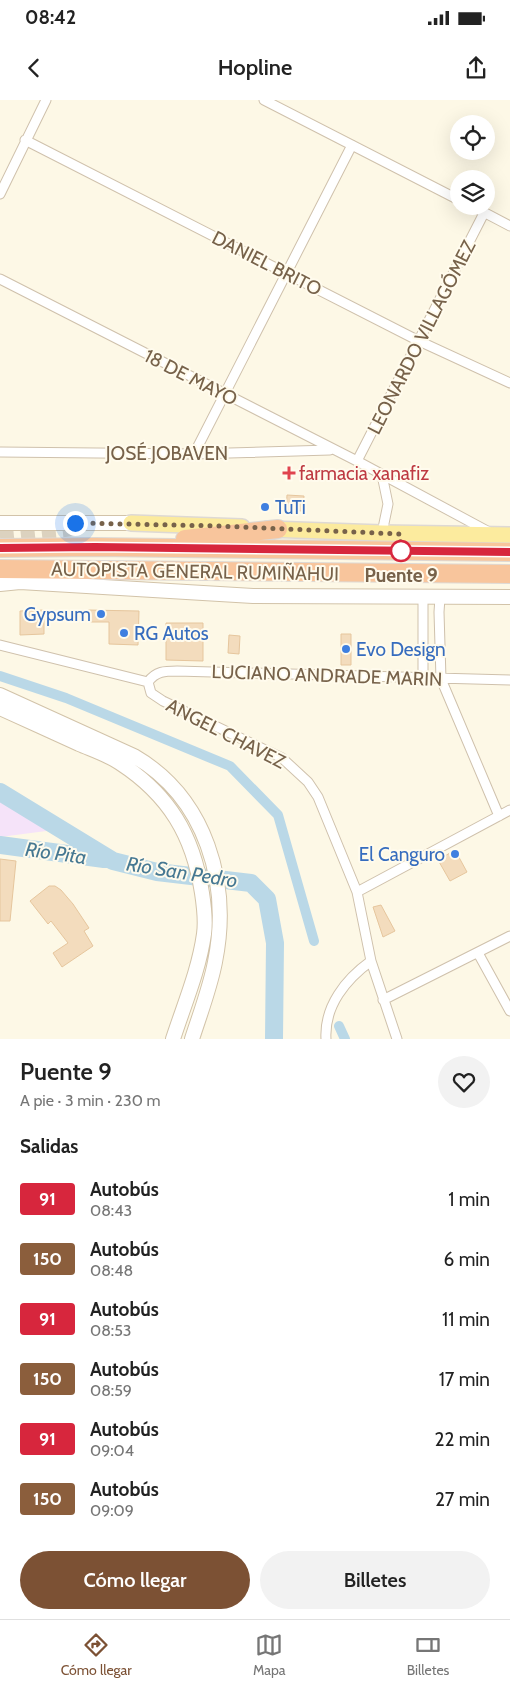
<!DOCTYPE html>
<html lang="es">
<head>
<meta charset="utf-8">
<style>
  :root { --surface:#fff; --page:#f2f2f2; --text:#222; --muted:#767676; --line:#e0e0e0; --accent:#7c5134 }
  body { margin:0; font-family:Cabin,sans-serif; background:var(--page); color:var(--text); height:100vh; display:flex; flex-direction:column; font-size:19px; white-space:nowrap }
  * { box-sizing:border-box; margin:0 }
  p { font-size:16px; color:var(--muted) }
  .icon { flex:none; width:28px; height:28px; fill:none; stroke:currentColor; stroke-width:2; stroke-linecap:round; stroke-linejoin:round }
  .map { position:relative; height:939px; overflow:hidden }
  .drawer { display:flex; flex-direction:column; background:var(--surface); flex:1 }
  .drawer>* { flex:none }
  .badge { padding:0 10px; border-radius:4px; font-size:18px; line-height:32px }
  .buttons { position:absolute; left:450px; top:15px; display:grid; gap:10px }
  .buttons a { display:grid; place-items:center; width:45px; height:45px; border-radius:50%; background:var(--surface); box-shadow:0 5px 20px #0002; font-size:25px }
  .you { position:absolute; width:25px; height:25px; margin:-12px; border:4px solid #fff; border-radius:50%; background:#1a73e8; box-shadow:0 0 0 8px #1a73e833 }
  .map>.badge { position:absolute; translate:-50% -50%; box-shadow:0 0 0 2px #fff }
  h2 { padding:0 20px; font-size:19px; line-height:45px }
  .round { display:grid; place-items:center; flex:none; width:52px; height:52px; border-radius:26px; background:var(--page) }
  .headline { display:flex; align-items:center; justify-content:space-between; height:85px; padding:0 20px }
  h1 { font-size:24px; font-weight:600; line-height:38px }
  .button { display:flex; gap:10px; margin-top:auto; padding:10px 20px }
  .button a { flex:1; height:58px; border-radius:30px; background:var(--accent); color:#fff; font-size:20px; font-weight:600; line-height:58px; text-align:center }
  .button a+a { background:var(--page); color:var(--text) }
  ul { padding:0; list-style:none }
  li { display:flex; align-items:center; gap:15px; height:60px; padding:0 20px }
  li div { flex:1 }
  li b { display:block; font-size:19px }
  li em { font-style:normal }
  li .badge { min-width:55px; font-weight:700; text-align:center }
  .status { display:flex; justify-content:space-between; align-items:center; height:35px; padding:0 25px; background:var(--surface); direction:ltr }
  .status svg { height:14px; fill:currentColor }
  header { display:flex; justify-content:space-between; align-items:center; height:65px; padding:0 20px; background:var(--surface); font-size:22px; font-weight:600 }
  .menu { display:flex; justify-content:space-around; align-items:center; height:70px; border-top:1px solid var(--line); background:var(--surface); font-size:14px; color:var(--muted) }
  .menu a { display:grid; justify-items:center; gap:2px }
  .menu .selected { color:var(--accent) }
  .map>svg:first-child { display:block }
  .education { fill:#f5e3f9 }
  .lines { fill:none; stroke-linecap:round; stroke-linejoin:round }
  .canal { stroke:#bad8e7; stroke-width:10 }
  .river { stroke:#bad8e7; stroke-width:18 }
  .building { fill:#f3dcbd; stroke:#e6c69d }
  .secondary-tunnel { stroke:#dcd2bf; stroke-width:14; stroke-dasharray:14 7; stroke-linecap:butt }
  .street-casing { stroke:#cfc1ac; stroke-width:11 }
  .secondary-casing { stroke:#d2c3a9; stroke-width:16 }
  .primary-casing { stroke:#ded9d4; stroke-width:18 }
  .highway-casing { stroke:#ded9d4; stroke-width:20 }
  .street { stroke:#fff; stroke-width:9 }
  .secondary { stroke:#fff; stroke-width:14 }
  .primary { stroke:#fceb9e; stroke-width:15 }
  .highway { stroke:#f8c59c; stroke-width:18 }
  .line-casing { stroke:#fff; stroke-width:11 }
  .line { stroke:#d7263d; stroke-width:8 }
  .walk { stroke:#77624a; stroke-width:5; stroke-dasharray:0 9 }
  .health-dot { fill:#e0444e; stroke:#fffbed; stroke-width:2 }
  .shop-dot { fill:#3f7fe0; stroke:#fffbed; stroke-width:2 }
  .stop-dot { fill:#fff; stroke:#d7263d; stroke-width:2.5 }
  .labels { text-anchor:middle; stroke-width:4; stroke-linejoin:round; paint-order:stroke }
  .street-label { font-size:19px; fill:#77624a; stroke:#fffbed }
  .health-label { font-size:19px; fill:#be3a42; stroke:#fffbed; text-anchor:start }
  .shop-label { font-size:19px; fill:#366cbe; stroke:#fffbed; text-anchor:start }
  .stop-label { font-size:19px; font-weight:bold; fill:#77624a; stroke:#fffbed }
  .water-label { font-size:20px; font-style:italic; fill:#467892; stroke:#fffbed }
</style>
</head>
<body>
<div class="status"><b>08:42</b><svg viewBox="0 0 49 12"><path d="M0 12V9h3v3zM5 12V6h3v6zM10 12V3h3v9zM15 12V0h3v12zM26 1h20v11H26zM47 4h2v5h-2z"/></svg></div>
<header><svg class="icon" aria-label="back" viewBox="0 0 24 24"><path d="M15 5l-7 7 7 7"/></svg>Hopline<svg class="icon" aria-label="share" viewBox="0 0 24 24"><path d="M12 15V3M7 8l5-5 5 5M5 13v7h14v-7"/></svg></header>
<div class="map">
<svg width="510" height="939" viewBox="0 0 510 939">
  <rect width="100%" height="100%" fill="#fdf8e6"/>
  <path class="education" d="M 0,695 L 51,722 L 54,730 L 0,737 Z"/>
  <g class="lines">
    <path class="canal" d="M 0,576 L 66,598 L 230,666 L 278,715 L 314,841
      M 339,926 L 345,939"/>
    <path class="river" d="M 0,692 L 113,761 L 157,772 L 251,783 L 267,799 L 275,843 L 274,939
      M 0,745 L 104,759"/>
  </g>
  <path class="building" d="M 287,395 L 304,396 L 303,411 L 286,410 Z
    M 44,510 L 44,534 L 20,535 L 20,511 Z
    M 88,510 L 139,511 L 138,545 L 109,544 L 109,522 L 88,522 Z
    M 166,523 L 203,523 L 203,561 L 166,560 Z
    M 341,534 L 351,534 L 351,565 L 341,565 Z
    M 229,535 L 240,536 L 239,554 L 228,553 Z
    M 455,750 L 467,772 L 450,781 L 438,760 Z
    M 0,759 L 16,761 L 10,821 L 0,821 Z
    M 49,786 L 55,786 L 61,790 L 73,804 L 89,828 L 84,831 L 93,846 L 62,867 L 53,853 L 68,843 L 51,821 L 48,824 L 30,801 Z
    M 381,805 L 395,831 L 383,837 L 373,807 Z"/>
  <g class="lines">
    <path class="secondary-tunnel" d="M 0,437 L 83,428"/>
    <g class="street-casing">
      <path id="street" d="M 264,0 L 459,100
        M 25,40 L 419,241 L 510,283
        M 0,94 L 46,0
        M 472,106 L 510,126
        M 0,179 L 357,361 L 491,433
        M 0,352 L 194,354 L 330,350
        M 194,354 L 352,45
        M 357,361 L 484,113
        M 382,375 L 388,404 L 382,433
        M 423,497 L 423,578
        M 440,498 L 439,512 L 441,579 L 499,716
        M 0,545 L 148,582
        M 148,582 L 151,593 L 163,601 L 282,658 L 308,682 L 318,697 L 357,792 L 371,861 L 397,939
        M 148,582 C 156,571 165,571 177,571 L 510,580
        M 357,792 L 510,710
        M 478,853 L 510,911
        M 383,900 L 510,836
        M 326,939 C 324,906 346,879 371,861"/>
    </g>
    <g class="secondary-casing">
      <path id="secondary" d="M 0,423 L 131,423
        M 0,484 L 20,482 L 253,496 L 510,497
        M 0,595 L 134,656 C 206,698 231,783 215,862 C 210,888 200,914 192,939
        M 0,608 C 26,620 53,632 79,644 C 93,650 108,655 120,663 C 169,695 193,735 202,793 C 204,806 206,820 204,834 C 199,870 184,905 173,939"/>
    </g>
    <g class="primary-casing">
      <path id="primary" d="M 131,423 L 242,427
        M 268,429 L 382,433 L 510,435"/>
    </g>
    <g class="highway-casing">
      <path id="highway" d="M 185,439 L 278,429
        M 0,448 L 95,447 L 510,452
        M 0,469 L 510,474"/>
    </g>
    <use href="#street" class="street"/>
    <use href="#secondary" class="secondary"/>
    <use href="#primary" class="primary"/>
    <use href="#highway" class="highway"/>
  </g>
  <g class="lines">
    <g class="line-casing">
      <path id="line" d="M 0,448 L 95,447 L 510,452"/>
    </g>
    <use href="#line" class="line"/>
    <path class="walk" d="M 75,423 L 219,426 L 400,434 L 401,451"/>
  </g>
  <path class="health-dot" d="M286.5 365.5h5v5h5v5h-5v5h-5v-5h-5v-5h5z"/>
  <g class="shop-dot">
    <circle cx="265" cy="407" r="5"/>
    <circle cx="101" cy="514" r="5"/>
    <circle cx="124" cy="533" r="5"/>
    <circle cx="346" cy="549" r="5"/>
    <circle cx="455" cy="754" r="5"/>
  </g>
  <circle class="stop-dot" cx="401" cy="451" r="10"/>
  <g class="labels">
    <g class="street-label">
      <text transform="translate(267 163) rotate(27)" y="7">DANIEL BRITO</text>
      <text transform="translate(421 237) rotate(-63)" y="7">LEONARDO VILLAGÓMEZ</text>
      <text transform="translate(191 277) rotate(27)" y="7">18 DE MAYO</text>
      <text x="167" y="360">JOSÉ JOBAVEN</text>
      <text transform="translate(195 471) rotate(1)" y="7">AUTOPISTA GENERAL RUMIÑAHUI</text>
      <text transform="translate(327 575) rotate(2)" y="7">LUCIANO ANDRADE MARIN</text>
      <text transform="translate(226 633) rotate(27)" y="7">ANGEL CHAVEZ</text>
    </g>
    <g class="health-label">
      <text x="299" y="380">farmacia xanafiz</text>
    </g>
    <g class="shop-label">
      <text x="275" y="414">TuTi</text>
      <text x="91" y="521" text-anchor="end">Gypsum</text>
      <text x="134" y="540">RG Autos</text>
      <text x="356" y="556">Evo Design</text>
      <text x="445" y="761" text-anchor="end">El Canguro</text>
    </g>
    <g class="stop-label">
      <text x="401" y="482">Puente 9</text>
    </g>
    <g class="water-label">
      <text transform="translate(56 753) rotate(8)" y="7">Río Pita</text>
      <text transform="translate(182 772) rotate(9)" y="7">Río San Pedro</text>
    </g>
  </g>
</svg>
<div class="buttons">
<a><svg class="icon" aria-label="locate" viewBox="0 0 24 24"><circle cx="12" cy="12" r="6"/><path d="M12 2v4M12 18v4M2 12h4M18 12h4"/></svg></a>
<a><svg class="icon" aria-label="layers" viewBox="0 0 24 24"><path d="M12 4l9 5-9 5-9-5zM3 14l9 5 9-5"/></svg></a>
</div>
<div class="you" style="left:75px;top:423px"></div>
</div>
<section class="drawer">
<div class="headline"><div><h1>Puente 9</h1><p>A pie · 3 min · 230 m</p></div><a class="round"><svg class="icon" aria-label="heart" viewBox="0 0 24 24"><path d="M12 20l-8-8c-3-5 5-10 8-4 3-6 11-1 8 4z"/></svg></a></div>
<h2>Salidas</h2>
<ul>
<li><span class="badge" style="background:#d7263d;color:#fff">91</span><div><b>Autobús</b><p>08:43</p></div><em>1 min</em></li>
<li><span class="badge" style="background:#8b5e3c;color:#fff">150</span><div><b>Autobús</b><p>08:48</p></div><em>6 min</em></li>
<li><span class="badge" style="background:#d7263d;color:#fff">91</span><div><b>Autobús</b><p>08:53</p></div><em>11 min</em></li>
<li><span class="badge" style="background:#8b5e3c;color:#fff">150</span><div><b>Autobús</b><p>08:59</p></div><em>17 min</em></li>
<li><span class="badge" style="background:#d7263d;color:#fff">91</span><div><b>Autobús</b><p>09:04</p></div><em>22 min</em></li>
<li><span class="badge" style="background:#8b5e3c;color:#fff">150</span><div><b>Autobús</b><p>09:09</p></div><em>27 min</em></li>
</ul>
<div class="button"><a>Cómo llegar</a><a>Billetes</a></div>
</section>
<nav class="menu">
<a class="selected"><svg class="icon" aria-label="directions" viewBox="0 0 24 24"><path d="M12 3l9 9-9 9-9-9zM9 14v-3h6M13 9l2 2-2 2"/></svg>Cómo llegar</a>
<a><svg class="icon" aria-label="map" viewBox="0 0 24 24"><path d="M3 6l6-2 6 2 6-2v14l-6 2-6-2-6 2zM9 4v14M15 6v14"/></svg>Mapa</a>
<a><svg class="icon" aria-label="tickets" viewBox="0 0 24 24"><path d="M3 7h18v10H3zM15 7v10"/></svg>Billetes</a>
</nav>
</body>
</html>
